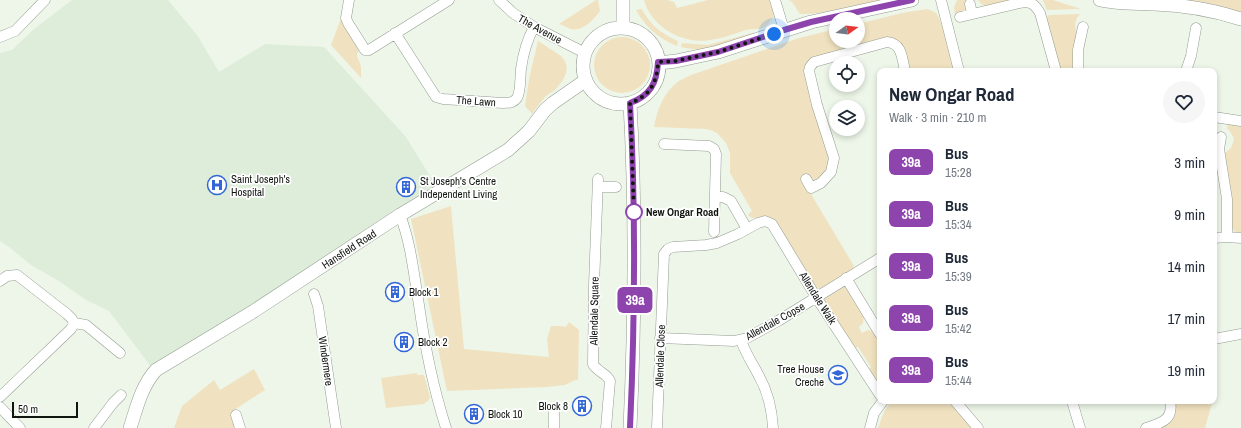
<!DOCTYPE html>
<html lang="en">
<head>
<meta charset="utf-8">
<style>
  :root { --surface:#fff; --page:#f6f6f7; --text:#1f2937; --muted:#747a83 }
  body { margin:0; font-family:"Archivo Narrow",sans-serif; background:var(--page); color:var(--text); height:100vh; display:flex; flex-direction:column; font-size:15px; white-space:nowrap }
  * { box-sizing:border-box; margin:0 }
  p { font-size:13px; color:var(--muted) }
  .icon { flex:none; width:22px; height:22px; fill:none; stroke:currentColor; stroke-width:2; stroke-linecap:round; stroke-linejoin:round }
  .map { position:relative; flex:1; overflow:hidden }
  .panel { position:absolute; left:877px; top:68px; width:340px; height:336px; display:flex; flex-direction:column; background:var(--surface); border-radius:8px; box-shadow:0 2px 6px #0003 }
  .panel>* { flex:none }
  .badge { padding:0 8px; border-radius:6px; font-size:14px; line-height:26px }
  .needle { width:26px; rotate:75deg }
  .controls { position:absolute; left:829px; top:12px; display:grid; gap:8px }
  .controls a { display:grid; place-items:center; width:36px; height:36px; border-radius:50%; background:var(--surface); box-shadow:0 2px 6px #0003; font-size:20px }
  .scale { position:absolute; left:12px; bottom:10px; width:66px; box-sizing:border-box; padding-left:4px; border:2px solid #111510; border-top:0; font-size:11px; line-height:14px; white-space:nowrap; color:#111510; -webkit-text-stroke:3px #fff; paint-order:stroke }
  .you { position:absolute; width:20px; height:20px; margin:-10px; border:3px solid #fff; border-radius:50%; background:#1a73e8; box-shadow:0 0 0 6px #1a73e833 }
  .map>.badge { position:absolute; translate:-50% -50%; box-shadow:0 0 0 2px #fff }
  .round { display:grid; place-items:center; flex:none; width:42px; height:42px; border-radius:21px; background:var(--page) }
  .summary { display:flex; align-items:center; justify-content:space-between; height:68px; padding:0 12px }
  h1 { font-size:19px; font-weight:800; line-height:30px }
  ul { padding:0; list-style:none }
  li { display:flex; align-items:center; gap:12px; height:52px; padding:0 12px }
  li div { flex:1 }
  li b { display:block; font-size:15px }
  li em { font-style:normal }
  li .badge { min-width:44px; font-weight:700; text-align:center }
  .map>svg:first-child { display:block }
  .built { fill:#deedda }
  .green { fill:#f0e2c0 }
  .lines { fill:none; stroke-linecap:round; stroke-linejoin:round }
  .minor-casing { stroke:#939c90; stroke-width:11 }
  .tertiary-casing { stroke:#939c90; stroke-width:14 }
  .minor { stroke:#fff; stroke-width:10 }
  .tertiary { stroke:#fff; stroke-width:13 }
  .line-casing { stroke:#fff; stroke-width:9 }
  .line { stroke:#8e44ad; stroke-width:6 }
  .walk { stroke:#111510; stroke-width:4; stroke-dasharray:0 7.2 }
  .stop-dot { fill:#fff; stroke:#8e44ad; stroke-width:2 }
  .labels { text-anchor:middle; stroke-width:3.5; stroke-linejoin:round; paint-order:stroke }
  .street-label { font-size:11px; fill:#111510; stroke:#fff }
  .poi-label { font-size:11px; fill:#111510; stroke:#fff; text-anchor:start }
  .stop-label { font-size:11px; font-weight:bold; fill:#111510; stroke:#fff; text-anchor:start }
</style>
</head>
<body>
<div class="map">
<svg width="1241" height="428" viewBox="0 0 1241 428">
  <rect width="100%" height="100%" fill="#edf6e9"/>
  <path class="built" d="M 72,0 L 168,0 L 197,35 L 219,72 L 265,44 L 324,47 L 406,137 L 433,181 L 435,189 L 152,368 L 109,311 L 86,300 L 59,281 L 31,265 L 9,247 L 0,241 L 0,53 L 12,50 L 34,29 Z"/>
  <path class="green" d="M 596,0 L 598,0 L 600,11 C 594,19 583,32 571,29 C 567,28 563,25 559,24 Z
    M 644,0 L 667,0 L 674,2 L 677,8 L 708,0 L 770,0 L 775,17 L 772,18 C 765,32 758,28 746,30 C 742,31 738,33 734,34 C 726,37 718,39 710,40 C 683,45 651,27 644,0 Z
    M 789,0 L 884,0 C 859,6 826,14 800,14 L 792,2 Z
    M 957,0 L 977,0 L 972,1 C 969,11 965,14 955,15 L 954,7 Z
    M 978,0 L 1012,0 L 987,7 L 981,4 Z
    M 1043,0 L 1053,0 L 1081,9 L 1047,10 Z
    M 1177,0 L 1241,0 L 1241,13 Z
    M 642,9 C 651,26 661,33 678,41 L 677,46 C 658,38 646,28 636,10 Z
    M 927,9 C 930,10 933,11 936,13 C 942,20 952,60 955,71 L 911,71 L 902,44 L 894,39 L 882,38 L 851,46 L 813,59 L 810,61 L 829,158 L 829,169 L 817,180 L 802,179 L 854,266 L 845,285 L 864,315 L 863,323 L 859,327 L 862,333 L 868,330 L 873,331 L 879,339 L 880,338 L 880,387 L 868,369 L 871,367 L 858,347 L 855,348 L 802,265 L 767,217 L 752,218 L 749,216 L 748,214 L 752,211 L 730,173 L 730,153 L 726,143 L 718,134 L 713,131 L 706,129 L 654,127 C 657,110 664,91 679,81 C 683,79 687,77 691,75 L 799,38 L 836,29 L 836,41 L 858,41 L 858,24 L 902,13 Z
    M 344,10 L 361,48 C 353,57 359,57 361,67 C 361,70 361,74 361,78 L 331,45 Z
    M 1080,14 L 1077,18 L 1075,24 L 1077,36 L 1074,71 L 1061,71 L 1046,19 L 1049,15 Z
    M 752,33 L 755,34 C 739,40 717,48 700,49 C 694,50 687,48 681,47 L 682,43 L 708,45 Z
    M594 65a28 28 0 1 1 56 0a28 28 0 1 1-56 0Z
    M 538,41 L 561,56 C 572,67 565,79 556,89 C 553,92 549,93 546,96 C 541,102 536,108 532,114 L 525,106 L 529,79 Z
    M 1228,124 L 1241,126 L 1241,233 L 1235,232 L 1231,227 L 1224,153 C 1231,150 1233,145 1234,138 L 1229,130 L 1227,129 Z
    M 451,206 L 464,349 L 549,357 L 547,339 L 551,326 L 560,326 L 566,327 L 569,322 L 579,330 L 578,380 L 575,380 L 565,385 L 547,387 L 447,391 L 411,219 Z
    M 254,369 L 265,390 L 231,412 L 237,428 L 174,428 L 182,406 L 214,380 L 220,390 Z
    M 417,373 L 417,375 L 424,375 L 430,397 L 429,400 L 424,404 L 386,408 L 381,378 Z
    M 891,401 L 949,401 L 972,428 L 878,428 L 884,412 Z
    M 1174,401 L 1192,401 L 1193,403 L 1199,404 L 1201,403 L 1212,403 L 1205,428 L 1158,428 Z"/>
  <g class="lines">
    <g class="minor-casing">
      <path id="minor" d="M 349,0 L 346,18 L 348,23 L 365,50 L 369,50 L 449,0
        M 499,0 L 513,13 L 534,27 L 585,53
        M 775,0 L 784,30
        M 941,0 L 959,71
        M 970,4 L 972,14
        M 960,17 L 1019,3 C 1030,1 1034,3 1040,13 L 1056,71
        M 395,33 L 436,97 L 443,99 L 503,103 C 509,103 513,103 517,98 C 521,92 520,77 521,69 C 523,54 527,40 534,27
        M 0,37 L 15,31 L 45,0
        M 1078,71 L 1078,50 L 1083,27
        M 1186,71 L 1191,56 L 1196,28
        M 1214,117 L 1241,121
        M 1221,137 L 1219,149 L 1227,199 L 1227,237
        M 664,144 L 709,146 L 714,149 L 716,154 L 714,232
        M 598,179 L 594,285 L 593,364 C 597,372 607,373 610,381 L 606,428
        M 806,179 L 811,188 L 821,183 L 831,172 L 834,158 L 817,105 L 809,71 L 810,67 L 814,62 L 887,42 C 902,43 902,58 905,71
        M 598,187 L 616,187
        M 715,197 L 723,197 L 731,201 L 747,229
        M 400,215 C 411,243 414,276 419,305 C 425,348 433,387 446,428
        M 1214,238 L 1227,237 L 1241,238
        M 846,278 L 880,334
        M 0,281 L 7,276 L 17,275 L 67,314 L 72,319 L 74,323
        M 314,294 L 318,306 L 336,428
        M 74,323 L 86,325 L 120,353
        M 660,338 L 734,341 L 747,338 L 778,321 L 880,258
        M 1214,339 L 1241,334
        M 741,340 C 745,353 753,364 759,376 C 768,392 772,410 773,428
        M 0,397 L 71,329 L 74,323
        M 955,401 L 978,428
        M 1072,401 L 1080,428
        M 0,407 L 20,428
        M 554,410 L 554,428
        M 236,415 L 240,428
        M 94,428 L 113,403 L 121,395
        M 657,428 L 664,254 L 668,249 L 673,247 L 706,245 L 717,243 L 738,234 L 758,223 L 765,221 L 772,224 L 816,297 L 880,395
        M 870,428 L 874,413 L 883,401
        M 1146,428 C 1161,423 1174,420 1170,401"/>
    </g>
    <g class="tertiary-casing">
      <path id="tertiary" d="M 623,0 L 623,28
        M 1100,0 C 1118,4 1137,3 1155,4 C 1184,5 1213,10 1241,19
        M583 66a38 38 0 1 1 76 0a38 38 0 1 1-76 0Z
        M 659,63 L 676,61 L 718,52 L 811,22 L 912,0
        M 630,103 C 636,211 635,319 630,428
        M 130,428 C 137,407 141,387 156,370 L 254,311 L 400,215 L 508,150 L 529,131 L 545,110 L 553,103 L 586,80"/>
    </g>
    <use href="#minor" class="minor"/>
    <use href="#tertiary" class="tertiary"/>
  </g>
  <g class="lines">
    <g class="line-casing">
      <path id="line" d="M 630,428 C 635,319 636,211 630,103 C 650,96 657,83 658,62 L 676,61 L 718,52 L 784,30 L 811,22 L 912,0"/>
    </g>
    <use href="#line" class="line"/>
    <path class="walk" d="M 634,212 L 630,103 C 650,96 657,83 658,62 L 676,61 L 718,52 L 774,34"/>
  </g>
  <defs>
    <g id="hospital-ring" transform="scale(1)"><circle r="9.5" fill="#fff" stroke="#3367d6" stroke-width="1.5"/><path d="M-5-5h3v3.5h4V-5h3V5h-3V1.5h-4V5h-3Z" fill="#3367d6"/></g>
    <g id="building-ring" transform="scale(1)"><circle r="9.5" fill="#fff" stroke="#3367d6" stroke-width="1.5"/><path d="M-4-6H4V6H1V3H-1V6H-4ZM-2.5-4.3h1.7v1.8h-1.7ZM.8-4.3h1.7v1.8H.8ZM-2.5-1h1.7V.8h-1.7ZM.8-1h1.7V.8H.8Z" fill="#3367d6"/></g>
    <g id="school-ring" transform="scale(1)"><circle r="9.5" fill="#fff" stroke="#3367d6" stroke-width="1.5"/><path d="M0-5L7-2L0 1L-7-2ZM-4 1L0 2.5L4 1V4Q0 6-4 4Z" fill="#3367d6"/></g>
  </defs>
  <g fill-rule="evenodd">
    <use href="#hospital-ring" x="217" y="185"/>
    <use href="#building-ring" x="406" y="187"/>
    <use href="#building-ring" x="395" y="292"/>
    <use href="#building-ring" x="404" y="342"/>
    <use href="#school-ring" x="838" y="375"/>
    <use href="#building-ring" x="582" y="406"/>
    <use href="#building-ring" x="474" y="414"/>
  </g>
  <circle class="stop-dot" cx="634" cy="212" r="8"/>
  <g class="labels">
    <g class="street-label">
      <text transform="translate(540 29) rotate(29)" y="4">The Avenue</text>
      <text transform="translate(476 101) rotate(4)" y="4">The Lawn</text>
      <text transform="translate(349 249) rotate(-33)" y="4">Hansfield Road</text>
      <text transform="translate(818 298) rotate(58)" y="4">Allendale Walk</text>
      <text transform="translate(594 311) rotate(-89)" y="4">Allendale Square</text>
      <text transform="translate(775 321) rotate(-29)" y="4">Allendale Copse</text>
      <text transform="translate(660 356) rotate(-88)" y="4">Allendale Close</text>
      <text transform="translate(326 361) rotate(82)" y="4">Windermere</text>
    </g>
    <g class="poi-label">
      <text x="231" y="183">Saint Joseph's<tspan x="231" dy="13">Hospital</tspan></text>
      <text x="420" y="185">St Joseph's Centre<tspan x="420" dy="13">Independent Living</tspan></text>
      <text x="409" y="296">Block 1</text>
      <text x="418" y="346">Block 2</text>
      <text x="824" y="373" text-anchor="end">Tree House<tspan x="824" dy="13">Creche</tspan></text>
      <text x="568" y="410" text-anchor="end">Block 8</text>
      <text x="488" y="418">Block 10</text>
    </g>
    <g class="stop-label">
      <text x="646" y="216">New Ongar Road</text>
    </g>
  </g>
</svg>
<div class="controls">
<a><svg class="needle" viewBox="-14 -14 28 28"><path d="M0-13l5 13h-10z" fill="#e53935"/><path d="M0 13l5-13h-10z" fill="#747a83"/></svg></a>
<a><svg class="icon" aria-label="locate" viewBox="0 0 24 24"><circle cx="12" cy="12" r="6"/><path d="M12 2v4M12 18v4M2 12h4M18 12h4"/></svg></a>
<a><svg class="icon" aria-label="layers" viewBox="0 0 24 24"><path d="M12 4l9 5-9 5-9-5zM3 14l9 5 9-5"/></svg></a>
</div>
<div class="scale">50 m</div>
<div class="you" style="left:774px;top:34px"></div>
<b class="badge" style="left:635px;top:300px;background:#8e44ad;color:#fff">39a</b>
<section class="panel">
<div class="summary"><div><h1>New Ongar Road</h1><p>Walk · 3 min · 210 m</p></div><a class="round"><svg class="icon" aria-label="heart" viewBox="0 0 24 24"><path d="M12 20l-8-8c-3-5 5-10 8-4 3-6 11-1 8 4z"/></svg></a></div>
<ul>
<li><span class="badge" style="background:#8e44ad;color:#fff">39a</span><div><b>Bus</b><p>15:28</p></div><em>3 min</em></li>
<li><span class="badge" style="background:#8e44ad;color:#fff">39a</span><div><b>Bus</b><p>15:34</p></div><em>9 min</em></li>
<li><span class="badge" style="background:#8e44ad;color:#fff">39a</span><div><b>Bus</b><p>15:39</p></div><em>14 min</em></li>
<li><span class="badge" style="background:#8e44ad;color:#fff">39a</span><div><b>Bus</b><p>15:42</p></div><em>17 min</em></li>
<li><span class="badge" style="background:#8e44ad;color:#fff">39a</span><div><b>Bus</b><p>15:44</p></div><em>19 min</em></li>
</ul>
</section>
</div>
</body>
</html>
